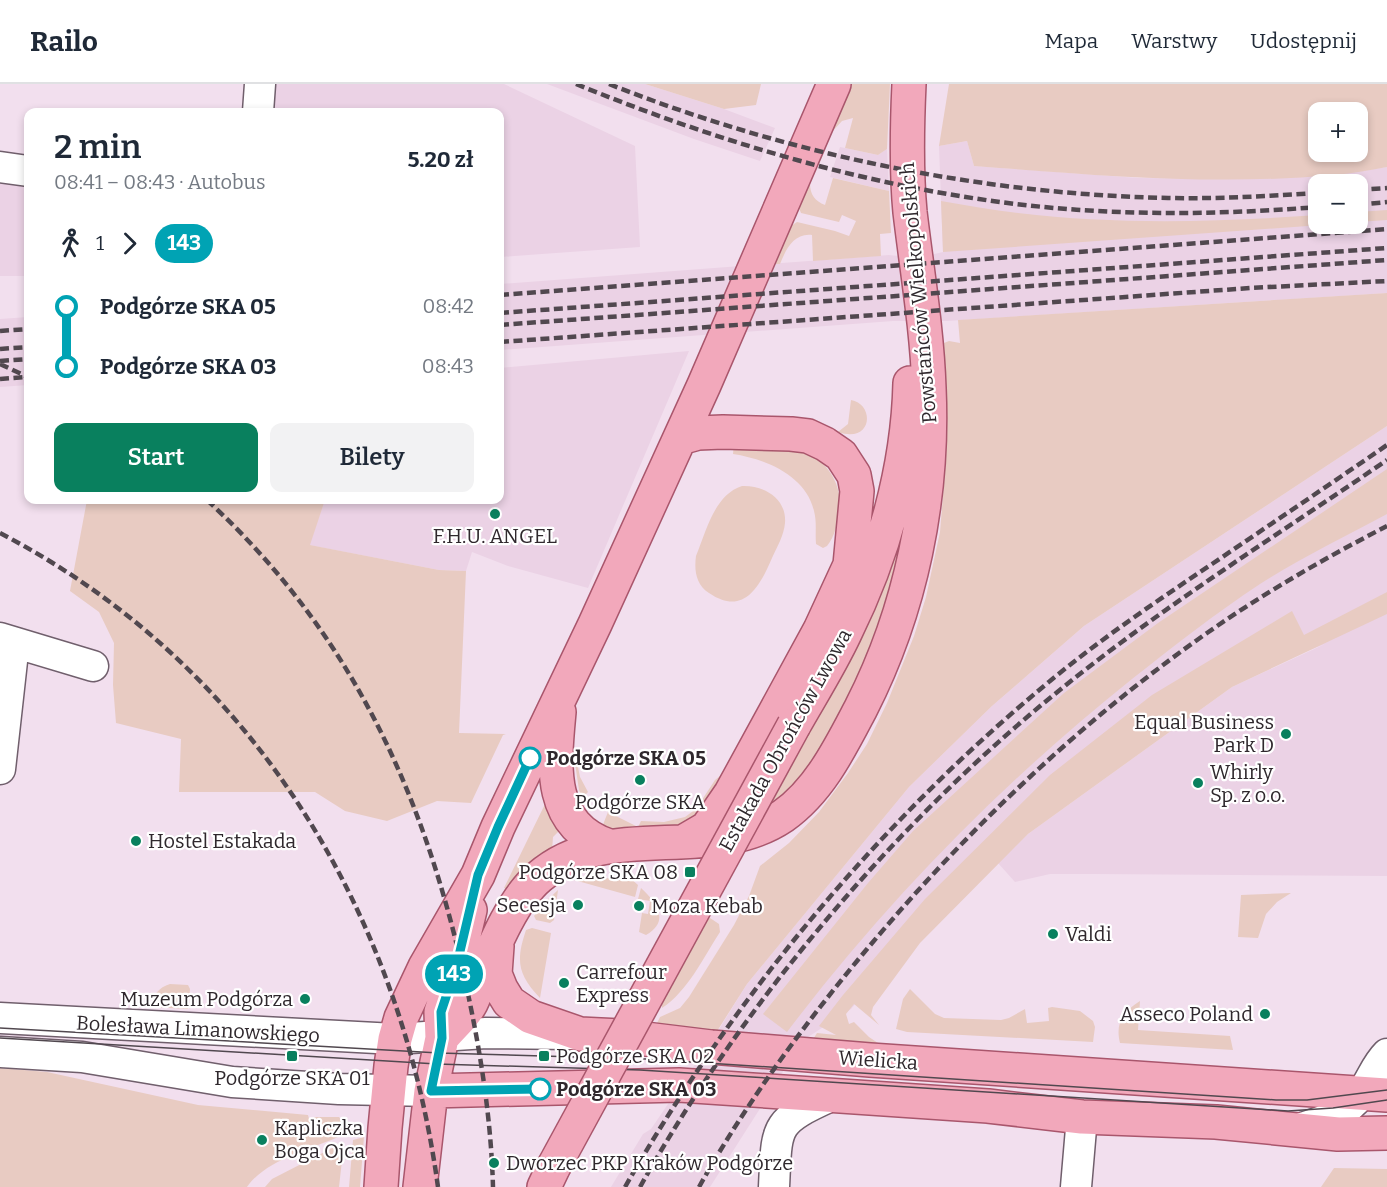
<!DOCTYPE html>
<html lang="pl">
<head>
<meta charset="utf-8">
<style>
  :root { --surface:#fff; --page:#f2f2f3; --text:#1f2937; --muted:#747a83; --line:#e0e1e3; --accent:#09805e }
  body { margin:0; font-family:Bitter,serif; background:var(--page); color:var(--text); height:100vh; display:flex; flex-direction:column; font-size:22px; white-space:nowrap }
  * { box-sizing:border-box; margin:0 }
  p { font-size:20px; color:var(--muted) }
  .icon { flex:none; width:33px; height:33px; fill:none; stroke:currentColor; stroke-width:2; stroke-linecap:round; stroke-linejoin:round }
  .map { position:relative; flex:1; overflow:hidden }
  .drawer { position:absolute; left:24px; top:24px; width:480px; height:396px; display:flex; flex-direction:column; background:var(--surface); border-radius:12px; box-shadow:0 3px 9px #0003 }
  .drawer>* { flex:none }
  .badge { padding:0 12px; border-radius:20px; font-size:21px; line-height:39px }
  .fabs { position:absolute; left:1308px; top:18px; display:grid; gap:12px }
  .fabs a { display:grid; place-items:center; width:60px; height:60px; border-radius:12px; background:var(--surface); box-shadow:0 3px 9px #0003; font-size:30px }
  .map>.badge { position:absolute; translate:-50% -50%; box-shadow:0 0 0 3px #fff }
  .legs { display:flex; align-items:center; gap:9px; height:66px; padding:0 30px; font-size:20px }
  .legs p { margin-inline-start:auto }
  .head { display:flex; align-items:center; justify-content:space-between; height:102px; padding:0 30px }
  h1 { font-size:33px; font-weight:600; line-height:45px }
  .action { display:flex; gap:12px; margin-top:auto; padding:12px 30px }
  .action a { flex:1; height:69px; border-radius:12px; background:var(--accent); color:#fff; font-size:24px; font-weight:600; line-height:69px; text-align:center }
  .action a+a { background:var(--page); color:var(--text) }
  ul { padding:0 30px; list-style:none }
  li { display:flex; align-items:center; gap:21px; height:60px; font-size:22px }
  li i { display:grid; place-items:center; width:9px; height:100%; margin:0 8px; background:currentColor }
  li i::after { content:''; width:15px; height:15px; margin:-8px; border:4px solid; border-radius:50%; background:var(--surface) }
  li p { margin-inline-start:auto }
  li:first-child i { background:linear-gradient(#0000 50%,currentColor 0) }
  li:last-child i { background:linear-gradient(currentColor 50%,#0000 0) }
  header { display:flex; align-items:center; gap:36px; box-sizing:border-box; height:84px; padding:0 30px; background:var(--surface); border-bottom:2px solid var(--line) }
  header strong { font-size:28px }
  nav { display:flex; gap:33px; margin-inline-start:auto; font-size:21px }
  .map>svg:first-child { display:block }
  .built { fill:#ebd2e5; fill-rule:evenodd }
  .green { fill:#e8cbc2; fill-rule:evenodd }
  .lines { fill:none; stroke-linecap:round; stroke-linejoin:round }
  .minor-casing { stroke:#705f6c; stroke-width:33 }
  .major-casing { stroke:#a9566c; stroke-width:36 }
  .minor { stroke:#fff; stroke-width:30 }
  .major { stroke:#f2a8bb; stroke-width:33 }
  .tram { stroke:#51484f; stroke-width:1.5 }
  .rail { stroke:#51484f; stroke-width:4.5; stroke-dasharray:9 4.5; stroke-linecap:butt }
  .major-bridge-casing { stroke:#a9566c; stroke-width:36; stroke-linecap:butt }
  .major-bridge { stroke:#f2a8bb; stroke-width:33 }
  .line-1-casing { stroke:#fff; stroke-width:14 }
  .line-1 { stroke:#00a3b4; stroke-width:9 }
  .poi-dot { fill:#09805e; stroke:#fff; stroke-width:2 }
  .stop-1-dot { fill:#fff; stroke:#00a3b4; stroke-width:3 }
  .labels { text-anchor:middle; stroke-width:4.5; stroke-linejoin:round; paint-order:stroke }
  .street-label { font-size:20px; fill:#2f282d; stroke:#fff }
  .poi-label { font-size:20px; fill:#2f282d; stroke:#fff; text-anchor:start }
  .stop-label { font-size:20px; font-weight:bold; fill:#2f282d; stroke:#fff; text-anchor:start }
</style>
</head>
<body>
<header>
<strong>Railo</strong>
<nav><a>Mapa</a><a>Warstwy</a><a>Udostępnij</a></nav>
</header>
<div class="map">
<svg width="1387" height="1103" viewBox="0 0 1387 1103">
  <rect width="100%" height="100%" fill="#f2dfee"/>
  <path class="built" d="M 272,0 L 504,0 L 635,62 L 640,163 L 500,173 L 500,28 L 269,28 Z
    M 547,0 L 645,0 L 724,25 L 775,44 L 760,77 L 694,55 Z
    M 967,57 L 974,82 L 1138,94 L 1238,95 L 1334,91 L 1387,83 L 1387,209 L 947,237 L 893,237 L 500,266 L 500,200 L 889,171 L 917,174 L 943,168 L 939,62 ZM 1318,100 L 1358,100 L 1358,140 L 1318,140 Z
    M 840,63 L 878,71 L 887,65 L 889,107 L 830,93 Z
    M 0,97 L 28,100 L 28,192 L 0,192 Z
    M 28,233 L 28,301 L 0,303 L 0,235 Z
    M 689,267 L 588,504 L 508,482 L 472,468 L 466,487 L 439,486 L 309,461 L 325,416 L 500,416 L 500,284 Z
    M 1387,342 L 1387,792 L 1094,790 L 1050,790 L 1015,798 L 998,779 L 1028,750 L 1232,603 L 1325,560 L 1234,595 L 1020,739 L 938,821 L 851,925 L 808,953 L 759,1021 L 761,1023 L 710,1103 L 611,1103 L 643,1050 L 651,1045 L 721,942 L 747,900 L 909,703 L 992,622 L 1084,542 Z"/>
  <path class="green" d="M 645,0 L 761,0 L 756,21 L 724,25 Z
    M 852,0 L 890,0 L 887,65 L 878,71 L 845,64 L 853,34 L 842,37 L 831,49 Z
    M 949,0 L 1387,0 L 1387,83 C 1369,86 1351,90 1333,91 C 1213,102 1093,91 974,82 L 967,57 L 939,62 ZM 1318,28 L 1358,28 L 1358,68 L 1318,68 Z
    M 833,94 L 889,107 L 891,149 L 880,150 L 881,172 L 813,177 L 812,151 C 794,149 786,165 780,180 L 774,180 L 791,142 L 797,138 L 835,147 L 849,152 L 856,137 L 842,131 L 839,138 L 801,129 L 799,124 L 810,99 C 810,111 815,117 825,121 Z
    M 941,117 C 966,121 992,126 1018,129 C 1118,141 1218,138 1318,131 L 1318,140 L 1335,140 L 943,168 Z
    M 1387,126 L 1387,136 L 1358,138 L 1358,128 Z
    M 1387,209 L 1387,342 L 1084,542 L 992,622 L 909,703 L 747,900 L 714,952 L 657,939 L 660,933 L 680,924 L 689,913 L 734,841 L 749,812 L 760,782 L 789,759 L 819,728 L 848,689 L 867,660 L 887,619 L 914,552 L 926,513 L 940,448 L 946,374 L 944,259 L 949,257 L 960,259 L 958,236 Z
    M 851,316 C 875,320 873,360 838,348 L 848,340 Z
    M 734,359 C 753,361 776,359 795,364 C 820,370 839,392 840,418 C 840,432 836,451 827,462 L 823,464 L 816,460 C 815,449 817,438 814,427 C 806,392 766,375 733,370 Z
    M 1387,385 L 1387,430 C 1345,453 1300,474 1260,500 C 1216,529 1174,562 1132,595 C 1003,698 887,816 787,948 L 763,930 L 868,799 L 913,747 L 1064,609 L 1158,539 Z
    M 742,402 C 763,401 787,414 785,439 C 784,451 777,463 772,474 C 760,502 744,533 709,509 C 696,501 694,486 696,472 C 706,448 714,411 742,402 Z
    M 87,416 L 325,416 L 310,461 L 439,486 L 466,487 L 459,649 L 506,650 L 503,651 L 471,719 L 437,717 L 387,737 L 345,727 L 315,708 L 179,708 L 181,655 L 116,639 L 113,601 L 114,559 L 99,528 L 70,507 Z
    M 905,428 L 903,457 L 880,548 L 829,656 L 794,706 L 769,724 L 869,535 Z
    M 1387,508 L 1387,530 L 1232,603 L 1028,750 L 920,859 L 873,923 L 871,931 L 879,941 L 854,920 L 846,930 L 849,940 L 854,938 L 869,953 L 878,959 L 875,960 L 810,960 L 817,949 L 836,951 L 819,942 L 843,911 L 925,815 L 1050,691 L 1152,611 L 1292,527 L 1304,551 Z
    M 577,678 L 580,693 L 588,708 L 582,714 L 579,706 L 575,679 Z
    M 731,683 L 688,743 L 600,748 L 608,728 L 638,743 L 641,737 L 664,738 L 685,733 L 696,725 L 715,696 Z
    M 548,714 L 563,743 L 553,753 L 552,767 L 509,806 L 504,804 Z
    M 629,793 L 638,801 L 635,813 L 574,796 Z
    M 641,804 C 656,818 671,837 646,851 L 639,848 L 642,829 L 648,830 L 650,817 L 638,815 Z
    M 558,806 L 554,836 L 550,839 L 536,836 L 534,832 L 544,819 Z
    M 1291,809 L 1277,818 L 1266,830 L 1258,854 L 1238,853 L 1241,811 Z
    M 710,834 L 719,840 L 720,848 C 703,874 688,907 662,924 L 662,916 L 701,837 Z
    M 532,844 L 551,849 L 540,914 C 517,890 516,876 526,846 Z
    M 170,900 L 188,901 L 190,905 L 188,925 L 151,923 C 152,912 159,903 170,900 Z
    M 910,905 L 935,930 L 944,934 L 1001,936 L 1009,934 L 1025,925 L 1027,939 L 1049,937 L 1048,924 L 1052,923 L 1080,927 L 1093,937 L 1095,943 L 1093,958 L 907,948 L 896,945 L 903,915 Z
    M 1140,917 L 1138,946 L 1230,952 L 1233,966 L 1120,959 C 1115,939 1123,928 1140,917 Z
    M 0,984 L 47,988 L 198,1021 L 308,1031 L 309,1035 L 313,1036 L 314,1033 L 339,1033 L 345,1041 L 343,1048 L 338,1053 C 309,1066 266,1076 247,1103 L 0,1103 Z
    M 364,1053 L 360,1103 L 349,1103 L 353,1056 Z
    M 344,1058 L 339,1103 L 265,1103 L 272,1095 Z
    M 1334,1084 L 1387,1085 L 1387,1103 L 1321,1103 Z"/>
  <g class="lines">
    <g class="minor-casing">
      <path id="minor" d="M 258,28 L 260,0
        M 0,83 L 28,87
        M 0,554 L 93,582
        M 0,685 L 14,559
        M 0,934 L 395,955 L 486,949 L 571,950
        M 0,968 L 82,973 L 232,998 L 339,1005 L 431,1007
        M 1296,1046 C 1323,1037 1343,1033 1361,1010 C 1371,997 1375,982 1387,970
        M 774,1103 C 777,1042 773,1038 831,1012
        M 1076,1103 L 1082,1033"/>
    </g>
    <g class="major-casing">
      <path id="major" d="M 680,354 L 698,349 L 723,348 L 791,350 L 808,352 L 825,360 L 841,371 L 854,391 L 857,407 L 850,481 L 820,546 L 731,709 L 707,744 L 683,758
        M 559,628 C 554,681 547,741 609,762
        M 794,641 C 811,611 830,581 845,549 C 883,472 908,385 910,299
        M 497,862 L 495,890 L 501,905 L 509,918 L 531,933 L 580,950 L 621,952 L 711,963 L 870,976 L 1387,1011
        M 442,954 C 451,943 463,933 470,921 C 475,913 477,902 481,893 C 494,862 513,815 539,793 C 608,733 709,782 783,732 C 820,706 841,662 861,624 C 911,526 934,414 929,304 C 927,245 917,187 910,128 C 906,86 907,43 909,0
        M 431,1007 L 679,1001 L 988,1022 L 1082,1033 L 1216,1038 L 1338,1050 L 1387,1049
        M 381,1103 L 385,1044 L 391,982 L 395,955 L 401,934 L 425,883 L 478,791 L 498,743 L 595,540 L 704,301 L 834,0
        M 420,1103 L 431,1007 L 442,954 L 441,928 L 457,880 L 470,826
        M 544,1103 L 554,1082"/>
    </g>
    <use href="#minor" class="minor"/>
    <use href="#major" class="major"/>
    <path class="tram" d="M 0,944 L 439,969 L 646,975 L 1276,1016 L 1307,1016 L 1387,1006
      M 0,954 L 437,980 L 640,986 L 1288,1027 L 1333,1024 L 1387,1016"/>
    <path class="rail" d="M 576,0 C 716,57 865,102 1016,120 C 1116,132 1217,131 1318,123
      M 609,0 C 786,70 978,110 1168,114 C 1219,115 1268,112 1318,109
      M 1358,106 L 1387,104
      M 1358,121 L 1387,118
      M 500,211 L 1387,145
      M 500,229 L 1387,164
      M 500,241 L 1387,176
      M 0,247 L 28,245
      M 500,258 L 1250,204 L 1387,197
      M 0,265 L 28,263
      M 0,277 L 28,275
      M 0,280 L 28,293
      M 0,295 L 27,293
      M 207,416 C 348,546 421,702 463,887 C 479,958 491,1030 493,1103
      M 0,449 C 252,580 400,826 438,1103
      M 625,1103 C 735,911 880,737 1050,597 C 1102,554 1157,517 1212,480 C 1271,440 1329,401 1387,361
      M 640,1103 C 744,917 900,733 1066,601 C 1168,519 1279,450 1387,376
      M 699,1103 C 746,1019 805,939 867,865 C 967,746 1080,638 1207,549 C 1264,509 1325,474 1387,442"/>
    <g class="major-bridge-casing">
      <path id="major-bridge" d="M 554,1082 L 794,641"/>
    </g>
    <use href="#major-bridge" class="major-bridge"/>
  </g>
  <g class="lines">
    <g class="line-1-casing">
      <path id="line-1" d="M 530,674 L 498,743 L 478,791 L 457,880 L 441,928 L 442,954 L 431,1007 L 540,1005"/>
    </g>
    <use href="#line-1" class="line-1"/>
  </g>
  <g class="poi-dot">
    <circle cx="495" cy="430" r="6"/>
    <circle cx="1286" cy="650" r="6"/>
    <circle cx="640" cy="696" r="6"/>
    <circle cx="1198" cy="699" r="6"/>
    <circle cx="136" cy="757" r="6"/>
    <rect x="684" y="782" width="12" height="12" rx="3"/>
    <circle cx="578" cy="821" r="6"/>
    <circle cx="639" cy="822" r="6"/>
    <circle cx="1053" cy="850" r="6"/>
    <circle cx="564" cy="899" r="6"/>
    <circle cx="305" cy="915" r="6"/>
    <circle cx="1265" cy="930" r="6"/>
    <rect x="286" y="966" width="12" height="12" rx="3"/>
    <rect x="538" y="966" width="12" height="12" rx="3"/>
    <circle cx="262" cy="1056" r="6"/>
    <circle cx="494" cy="1079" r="6"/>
  </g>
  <g class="stop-1-dot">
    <circle cx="530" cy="674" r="10"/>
    <circle cx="540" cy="1005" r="10"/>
  </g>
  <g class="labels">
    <g class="street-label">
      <text transform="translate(918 209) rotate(-95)" y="7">Powstańców Wielkopolskich</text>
      <text transform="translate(785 656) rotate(-61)" y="7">Estakada Obrońców Lwowa</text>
      <text transform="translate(198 945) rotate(3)" y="7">Bolesława Limanowskiego</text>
      <text transform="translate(878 976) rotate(4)" y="7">Wielicka</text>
    </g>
    <g class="poi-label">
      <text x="495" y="459" text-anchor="middle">F.H.U. ANGEL</text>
      <text x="1274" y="645" text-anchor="end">Equal Business<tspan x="1274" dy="23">Park D</tspan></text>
      <text x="1210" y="695">Whirly<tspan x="1210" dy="23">Sp. z o.o.</tspan></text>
      <text x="640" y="725" text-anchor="middle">Podgórze SKA</text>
      <text x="148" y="764">Hostel Estakada</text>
      <text x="678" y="795" text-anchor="end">Podgórze SKA 08</text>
      <text x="566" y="828" text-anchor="end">Secesja</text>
      <text x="651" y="829">Moza Kebab</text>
      <text x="1065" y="857">Valdi</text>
      <text x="576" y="895">Carrefour<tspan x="576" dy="23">Express</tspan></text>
      <text x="293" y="922" text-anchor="end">Muzeum Podgórza</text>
      <text x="1253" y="937" text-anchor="end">Asseco Poland</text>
      <text x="556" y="979">Podgórze SKA 02</text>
      <text x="292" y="1001" text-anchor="middle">Podgórze SKA 01</text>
      <text x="274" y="1051">Kapliczka<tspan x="274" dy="23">Boga Ojca</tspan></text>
      <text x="506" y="1086">Dworzec PKP Kraków Podgórze</text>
    </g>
    <g class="stop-label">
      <text x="546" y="681">Podgórze SKA 05</text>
      <text x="556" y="1012">Podgórze SKA 03</text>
    </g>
  </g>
</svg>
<div class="fabs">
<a>+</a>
<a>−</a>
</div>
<b class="badge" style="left:454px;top:890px;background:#00a3b4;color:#fff">143</b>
<section class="drawer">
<div class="head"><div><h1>2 min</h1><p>08:41 – 08:43 · Autobus</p></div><b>5.20 zł</b></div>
<div class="legs"><svg class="icon" aria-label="walk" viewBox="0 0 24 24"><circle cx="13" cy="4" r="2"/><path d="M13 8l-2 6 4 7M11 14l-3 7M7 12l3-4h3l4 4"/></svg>1<svg class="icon" aria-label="forward" viewBox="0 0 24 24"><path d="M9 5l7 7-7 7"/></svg><b class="badge" style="background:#00a3b4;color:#fff">143</b></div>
<ul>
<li><i style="color:#00a3b4"></i><b>Podgórze SKA 05</b><p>08:42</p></li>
<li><i style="color:#00a3b4"></i><b>Podgórze SKA 03</b><p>08:43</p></li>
</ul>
<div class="action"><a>Start</a><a>Bilety</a></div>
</section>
</div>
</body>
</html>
